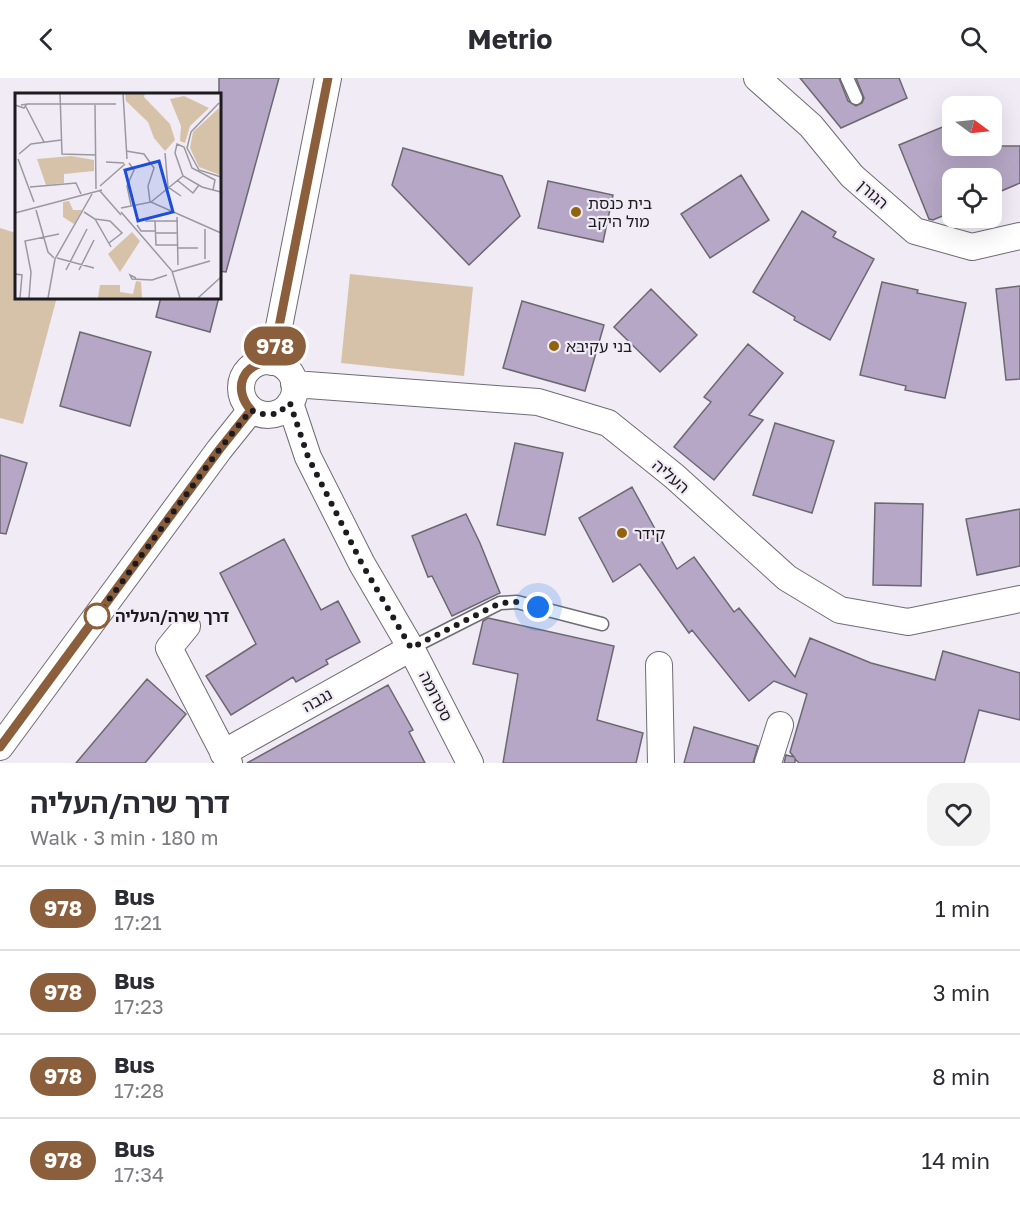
<!DOCTYPE html>
<html lang="en">
<head>
<meta charset="utf-8">
<style>
  :root { --surface:#fff; --page:#f2f2f3; --text:#2b2b33; --muted:#7c7c81; --line:#e1e1e2 }
  body { margin:0; font-family:"Golos Text","Noto Sans Hebrew",sans-serif; background:var(--page); color:var(--text); height:100vh; display:flex; flex-direction:column; font-size:22px; white-space:nowrap }
  * { box-sizing:border-box; margin:0 }
  p { font-size:20px; color:var(--muted) }
  .icon { flex:none; width:33px; height:33px; fill:none; stroke:currentColor; stroke-width:2; stroke-linecap:round; stroke-linejoin:round }
  .map { position:relative; height:685px; overflow:hidden }
  .panel { display:flex; flex-direction:column; background:var(--surface); flex:1 }
  .panel>* { flex:none }
  .badge { padding:0 12px; border-radius:20px; font-size:21px; line-height:39px }
  .needle { width:39px; rotate:105deg }
  .tools { position:absolute; left:942px; top:18px; display:grid; gap:12px }
  .tools a { display:grid; place-items:center; width:60px; height:60px; border-radius:12px; background:var(--surface); box-shadow:0 6px 24px #0002; font-size:30px }
  .you { position:absolute; width:30px; height:30px; margin:-15px; border:4px solid #fff; border-radius:50%; background:#1a73e8; box-shadow:0 0 0 9px #1a73e833 }
  .map>.badge { position:absolute; translate:-50% -50%; box-shadow:0 0 0 3px #fff }
  .round { display:grid; place-items:center; flex:none; width:63px; height:63px; border-radius:18px; background:var(--page) }
  .overview { display:flex; align-items:center; justify-content:space-between; height:102px; padding:0 30px }
  h1 { font-size:28px; font-weight:700; line-height:45px }
  ul { padding:0; list-style:none }
  li { display:flex; align-items:center; gap:18px; height:84px; padding:0 30px; border-top:2px solid var(--line) }
  li div { flex:1 }
  li b { display:block; font-size:22px }
  li em { font-style:normal }
  li .badge { min-width:66px; font-weight:700; text-align:center }
  header { display:flex; justify-content:space-between; align-items:center; height:78px; padding:0 30px; background:var(--surface); font-size:27px; font-weight:700 }
  .map>svg:first-child { display:block }
  .green { fill:#d5c2a8 }
  .building { fill:#b5a7c5; stroke:#6c6870; stroke-width:1.5 }
  .lines { fill:none; stroke-linecap:round; stroke-linejoin:round }
  .lane-casing { stroke:#706c74; stroke-width:15 }
  .street-casing { stroke:#706c74; stroke-width:28 }
  .lane { stroke:#fff; stroke-width:12 }
  .street { stroke:#fff; stroke-width:26 }
  .line-casing { stroke:#fff; stroke-width:14 }
  .line { stroke:#8b5e3c; stroke-width:9 }
  .walk { stroke:#1d1b1f; stroke-width:6; stroke-dasharray:0 10.8 }
  .poi-dot { fill:#90630c; stroke:#f0ebf5; stroke-width:2 }
  .stop-dot { fill:#fff; stroke:#8b5e3c; stroke-width:3 }
  .labels { text-anchor:middle; stroke-width:4.5; stroke-linejoin:round; paint-order:stroke }
  .street-label { font-size:16px; fill:#1d1b1f; stroke:#f0ebf5 }
  .poi-label { font-size:16px; fill:#1d1b1f; stroke:#f0ebf5; text-anchor:start }
  .stop-label { font-size:16px; font-weight:bold; fill:#1d1b1f; stroke:#f0ebf5; text-anchor:start }
  .inset-road { fill:none; stroke:#9c989f; stroke-width:1.5 }
  .view { fill:#1d4ed8; fill-opacity:0.15; stroke:#1d4ed8; stroke-width:3 }
  .inset-edge { fill:none; stroke:#1d1b1f; stroke-width:3 }
</style>
</head>
<body>
<header><svg class="icon" aria-label="back" viewBox="0 0 24 24"><path d="M15 5l-7 7 7 7"/></svg>Metrio<svg class="icon" aria-label="search" viewBox="0 0 24 24"><circle cx="10" cy="10" r="6"/><path d="M15 15l6 6"/></svg></header>
<div class="map">
<svg width="1020" height="685" viewBox="0 0 1020 685">
  <rect width="100%" height="100%" fill="#f0ebf5"/>
  <path class="green" d="M 0,150 L 16,155 L 16,219 L 57,219 L 23,346 L 0,340 Z
    M 350,196 L 473,209 L 464,298 L 341,285 Z"/>
  <path class="building" d="M 219,0 L 279,0 L 226,194 L 219,193 Z
    M 800,0 L 839,0 L 848,23 L 856,28 L 862,25 L 864,20 L 856,0 L 899,0 L 907,20 L 841,50 Z
    M 952,45 L 952,68 L 1020,68 L 1020,105 L 992,117 L 992,100 L 952,100 L 952,134 L 933,142 L 929,141 L 899,67 Z
    M 403,70 L 502,98 L 520,138 L 469,187 L 392,107 Z
    M 741,97 L 769,142 L 710,180 L 681,136 Z
    M 548,103 L 613,117 L 603,164 L 538,150 Z
    M 802,133 L 836,154 L 833,159 L 874,181 L 830,262 L 794,242 L 795,239 L 753,214 Z
    M 882,204 L 918,212 L 917,215 L 966,225 L 945,320 L 905,312 L 906,308 L 860,297 Z
    M 1020,208 L 1020,301 L 1006,302 L 996,211 Z
    M 651,211 L 697,257 L 660,294 L 614,249 Z
    M 161,219 L 219,219 L 210,254 L 156,239 Z
    M 522,223 L 604,247 L 585,313 L 503,290 Z
    M 80,254 L 151,274 L 130,348 L 60,328 Z
    M 748,266 L 783,295 L 749,337 L 763,342 L 714,402 L 674,369 L 711,324 L 704,319 Z
    M 775,345 L 834,363 L 812,435 L 753,417 Z
    M 515,365 L 563,375 L 545,457 L 497,447 Z
    M 0,377 L 27,385 L 6,456 L 0,455 Z
    M 632,409 L 677,491 L 694,479 L 734,534 L 739,530 L 795,599 L 810,560 L 871,585 L 935,602 L 943,573 L 1020,595 L 1020,642 L 979,632 L 964,685 L 799,685 L 795,681 L 795,685 L 784,685 L 786,677 L 794,679 L 790,674 L 807,616 L 774,603 L 749,623 L 692,552 L 689,555 L 640,486 L 613,504 L 579,440 Z
    M 875,425 L 923,426 L 921,508 L 873,507 Z
    M 1020,431 L 1020,488 L 977,497 L 966,441 Z
    M 466,436 L 480,465 L 500,515 L 452,538 L 432,498 L 428,499 L 412,458 Z
    M 284,461 L 321,532 L 338,523 L 360,564 L 326,582 L 328,586 L 296,604 L 293,599 L 231,637 L 206,598 L 256,566 L 220,495 Z
    M 488,540 L 614,568 L 597,642 L 643,655 L 636,685 L 503,685 L 518,596 L 473,586 L 483,543 Z
    M 147,601 L 186,636 L 145,685 L 76,685 Z
    M 388,607 L 413,652 L 409,654 L 425,685 L 247,685 Z
    M 694,649 L 758,668 L 753,685 L 684,685 Z"/>
  <g class="lines">
    <g class="lane-casing">
      <path id="lane" d="M 847,0 L 856,20
        M 411,570 L 500,525 L 517,524 L 602,546"/>
    </g>
    <g class="street-casing">
      <path id="street" d="M 757,0 L 811,48 L 852,98 L 915,153 L 972,169 L 1020,158
        M241 310a27 27 0 1 1 54 0a27 27 0 1 1-54 0Z
        M 272,284 L 328,0
        M 294,306 L 538,324 L 608,345 L 674,398 L 787,500 L 840,532 L 908,544 L 1020,521
        M 290,325 L 308,379 L 362,486 L 411,570 L 470,685
        M 187,548 L 169,570 L 229,685
        M 659,587 L 661,685
        M 0,669 L 219,372 L 251,332
        M 223,675 L 411,570
        M 768,685 L 780,647"/>
    </g>
    <use href="#lane" class="lane"/>
    <use href="#street" class="street"/>
  </g>
  <g class="lines">
    <g class="line-casing">
      <path id="line" d="M 0,669 L 219,372 L 251,332 C 232,311 242,284 272,284 L 328,0"/>
    </g>
    <use href="#line" class="line"/>
    <path class="walk" d="M 97,538 L 219,372 L 251,332 L 259,336 L 277,336 L 290,325 L 308,379 L 362,486 L 411,570 L 500,525 L 517,524 L 538,529"/>
  </g>
  <g class="poi-dot">
    <circle cx="576" cy="134" r="6"/>
    <circle cx="554" cy="268" r="6"/>
    <circle cx="622" cy="455" r="6"/>
  </g>
  <circle class="stop-dot" cx="97" cy="538" r="12"/>
  <g class="labels">
    <g class="street-label">
      <text transform="translate(873 116) rotate(41)" y="6">הגורן</text>
      <text transform="translate(671 398) rotate(41)" y="6">העליה</text>
      <text transform="translate(436 618) rotate(63)" y="6">סטרומה</text>
      <text transform="translate(317 622) rotate(-29)" y="6">נגבה</text>
    </g>
    <g class="poi-label">
      <text x="588" y="131">בית כנסת<tspan x="588" dy="18">מול היקב</tspan></text>
      <text x="566" y="274">בני עקיבא</text>
      <text x="634" y="461">קידר</text>
    </g>
    <g class="stop-label">
      <text x="115" y="544">דרך שרה/העליה</text>
    </g>
  </g>
  <g transform="translate(15 15)">
    <rect width="206" height="206" fill="#f0ebf5"/>
    <path d="M 110,0 L 130,0 L 129,4 L 155,31 L 160,47 L 150,58 L 139,45 L 133,29 L 111,8 ZM 169,3 L 194,15 L 175,33 L 170,50 L 165,48 L 166,33 L 155,6 ZM 204,15 L 206,25 L 205,82 L 184,74 L 175,55 L 178,39 ZM 56,63 L 79,67 L 79,78 L 49,81 L 49,90 L 31,92 L 22,66 ZM 54,108 L 58,117 L 67,117 L 59,131 L 48,124 L 48,109 ZM 117,139 L 125,148 L 105,179 L 93,161 ZM 121,188 L 126,189 L 127,205 L 83,205 L 85,192 L 105,192 L 105,199 L 118,201 Z" fill="#d5c2a8"/>
    <path class="inset-road" d="M 45,0 L 47,61 L 81,62M 108,0 L 112,66M 204,10 L 176,39 L 172,55 L 184,77 L 206,84M 12,11 L 101,11M 0,12 L 9,15 L 12,11 L 6,12M 80,12 L 81,96M 11,14 L 29,49M 111,58 L 129,61 L 139,75 L 133,93 L 135,109M 150,60 L 153,94 L 166,103M 4,61 L 16,51 L 46,47M 3,66 L 19,109M 91,69 L 109,70M 114,70 L 119,77 L 112,93 L 116,112M 162,87 L 178,100 L 184,92M 85,93 L 110,71M 15,94 L 61,90 L 66,101M 198,97 L 200,87 L 177,75 L 169,54 L 162,51 L 160,60 L 168,83 L 187,94 L 198,97 L 206,99M 85,98 L 106,122M 136,109 L 168,83M 106,115 L 136,109 L 206,140M 21,117 L 33,159 L 39,165M 69,119 L 80,126 L 96,154M 106,119 L 157,178 L 165,205M 0,120 L 87,97M 162,124 L 163,172M 80,126 L 95,128 L 107,140 L 94,150M 130,128 L 163,128M 140,128 L 141,152 L 163,152M 122,132 L 126,138 L 141,138M 141,140 L 163,140M 163,155 L 183,155M 42,165 L 79,175M 190,166 L 190,136M 51,177 L 72,136M 64,177 L 79,147M 157,179 L 195,168M 0,181 L 7,182 L 5,205M 121,185 L 115,182 L 117,186 L 137,187 L 152,182M 14,205 L 16,179 L 10,148 L 44,141M 33,205 L 40,166 L 77,101M 183,205 L 206,184"/>
    <path class="view" d="M 144,68 L 158,119 L 123,128 L 110,77 Z"/>
    <rect width="206" height="206" class="inset-edge"/>
  </g>
</svg>
<div class="tools">
<a><svg class="needle" viewBox="-14 -14 28 28"><path d="M0-13l5 13h-10z" fill="#e53935"/><path d="M0 13l5-13h-10z" fill="#7c7c81"/></svg></a>
<a><svg class="icon" aria-label="locate" viewBox="0 0 24 24"><circle cx="12" cy="12" r="6"/><path d="M12 2v4M12 18v4M2 12h4M18 12h4"/></svg></a>
</div>
<div class="you" style="left:538px;top:529px"></div>
<b class="badge" style="left:275px;top:268px;background:#8b5e3c;color:#fff">978</b>
</div>
<section class="panel">
<div class="overview"><div><h1>דרך שרה/העליה</h1><p>Walk · 3 min · 180 m</p></div><a class="round"><svg class="icon" aria-label="heart" viewBox="0 0 24 24"><path d="M12 20l-8-8c-3-5 5-10 8-4 3-6 11-1 8 4z"/></svg></a></div>
<ul>
<li><span class="badge" style="background:#8b5e3c;color:#fff">978</span><div><b>Bus</b><p>17:21</p></div><em>1 min</em></li>
<li><span class="badge" style="background:#8b5e3c;color:#fff">978</span><div><b>Bus</b><p>17:23</p></div><em>3 min</em></li>
<li><span class="badge" style="background:#8b5e3c;color:#fff">978</span><div><b>Bus</b><p>17:28</p></div><em>8 min</em></li>
<li><span class="badge" style="background:#8b5e3c;color:#fff">978</span><div><b>Bus</b><p>17:34</p></div><em>14 min</em></li>
</ul>
</section>
</body>
</html>
